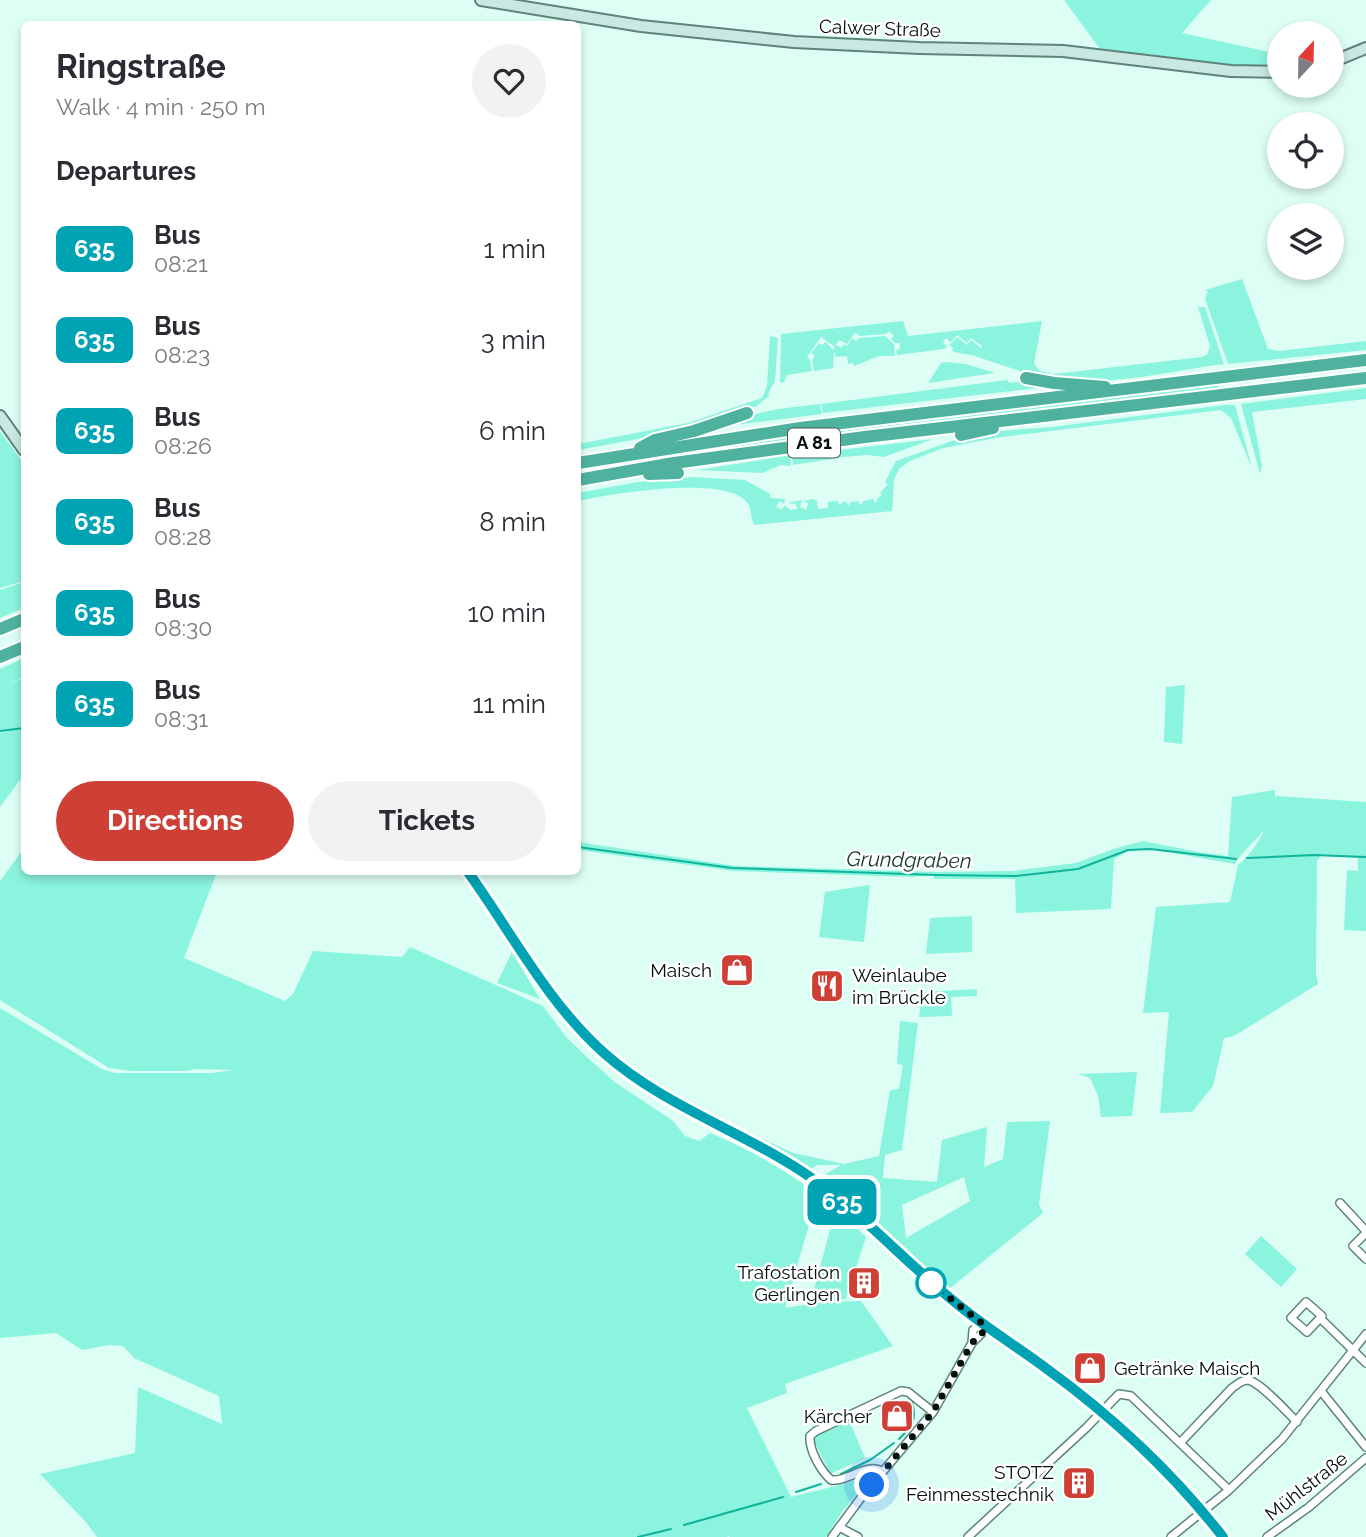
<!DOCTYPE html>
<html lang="en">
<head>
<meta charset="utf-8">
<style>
  :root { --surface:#fff; --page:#f2f2f3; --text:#2b2b33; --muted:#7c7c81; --accent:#ce4035 }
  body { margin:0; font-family:Raleway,sans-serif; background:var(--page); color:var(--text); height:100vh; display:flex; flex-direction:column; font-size:26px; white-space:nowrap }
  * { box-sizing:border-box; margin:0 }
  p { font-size:23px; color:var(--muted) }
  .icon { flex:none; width:38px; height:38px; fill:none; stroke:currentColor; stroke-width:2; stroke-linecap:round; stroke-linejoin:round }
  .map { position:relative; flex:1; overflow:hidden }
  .drawer { position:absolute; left:21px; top:21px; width:560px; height:854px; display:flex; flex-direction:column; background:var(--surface); border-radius:10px; box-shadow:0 4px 10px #0003 }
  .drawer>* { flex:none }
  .badge { padding:0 14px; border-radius:10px; font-size:24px; line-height:46px }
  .needle { width:46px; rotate:22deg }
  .buttons { position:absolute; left:1267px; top:21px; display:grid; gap:14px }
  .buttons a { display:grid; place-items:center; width:77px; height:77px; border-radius:50%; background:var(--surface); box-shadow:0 4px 10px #0003; font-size:35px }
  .you { position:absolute; width:35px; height:35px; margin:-18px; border:5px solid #fff; border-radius:50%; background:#1a73e8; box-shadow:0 0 0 10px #1a73e833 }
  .map>.badge { position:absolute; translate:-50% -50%; box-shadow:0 0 0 4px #fff }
  h2 { padding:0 35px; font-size:26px; line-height:63px }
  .round { display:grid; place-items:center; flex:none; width:74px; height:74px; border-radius:37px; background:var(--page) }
  .head { display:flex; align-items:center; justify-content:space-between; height:119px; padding:0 35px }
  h1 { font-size:33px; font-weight:700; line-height:52px }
  .action { display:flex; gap:14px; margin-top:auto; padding:14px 35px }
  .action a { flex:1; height:80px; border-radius:42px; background:var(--accent); color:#fff; font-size:28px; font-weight:700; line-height:80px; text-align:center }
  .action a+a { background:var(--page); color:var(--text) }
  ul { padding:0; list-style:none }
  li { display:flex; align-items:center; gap:21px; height:91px; padding:0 35px }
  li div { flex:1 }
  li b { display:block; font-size:26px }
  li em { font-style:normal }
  li .badge { min-width:77px; font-weight:700; text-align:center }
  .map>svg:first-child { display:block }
  .green { fill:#8af4de; fill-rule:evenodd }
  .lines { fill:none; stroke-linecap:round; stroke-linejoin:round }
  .stream { stroke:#0fb49b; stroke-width:2 }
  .street-casing { stroke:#5d837a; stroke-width:10 }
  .secondary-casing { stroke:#5d837a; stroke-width:14 }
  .highway-casing { stroke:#fff; stroke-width:16 }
  .street { stroke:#fff; stroke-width:7 }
  .secondary { stroke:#cae8e2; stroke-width:10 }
  .highway { stroke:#4fb29f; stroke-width:12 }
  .line-casing { stroke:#fff; stroke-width:16 }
  .line { stroke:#00a3b4; stroke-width:10 }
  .walk { stroke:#03100d; stroke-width:7; stroke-dasharray:0 12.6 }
  .stop-dot { fill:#fff; stroke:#00a3b4; stroke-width:3.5 }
  .labels { text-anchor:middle; stroke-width:5; stroke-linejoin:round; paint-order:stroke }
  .shield { fill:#fff; stroke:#4f5856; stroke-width:2 }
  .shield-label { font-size:18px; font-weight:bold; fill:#03100d }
  .street-label { font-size:19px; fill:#03100d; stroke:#fff }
  .poi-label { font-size:19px; fill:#03100d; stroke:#fff; text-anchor:end }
  .water-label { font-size:21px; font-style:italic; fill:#203832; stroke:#fff }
</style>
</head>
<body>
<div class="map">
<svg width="1366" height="1537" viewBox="0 0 1366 1537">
  <rect width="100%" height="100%" fill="#ddfef5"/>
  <path class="green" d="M 1064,0 L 1211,0 L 1182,33 L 1279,54 L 1279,72 L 1157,61 L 1100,49 Z
    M 1242,279 L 1268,349 L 1279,351 L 1366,341 L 1366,350 L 1228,364 L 1205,299 L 1208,291 L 1205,290 Z
    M 1198,307 L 1205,307 L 1224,364 C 1175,370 1119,385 1068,380 C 1036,378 1008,367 978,357 C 970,354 960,354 952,351 L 953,347 L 949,346 L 957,337 L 967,345 L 971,340 L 981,348 L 982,346 L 971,338 L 967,343 L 957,335 L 951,342 L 946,338 L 943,342 L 947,347 L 944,349 L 897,355 L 896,350 L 900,349 L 900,343 L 895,343 L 891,339 L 894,336 L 889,331 L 886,334 L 860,336 L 855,333 L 847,344 L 839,340 L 836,345 L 841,348 L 844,344 L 847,346 L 852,338 L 856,341 L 859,338 L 885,336 L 894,344 L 895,356 L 879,356 L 854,366 L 853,363 L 848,364 L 847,356 L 836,357 L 834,351 L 833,368 L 814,371 L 812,360 L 815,356 L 811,353 L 819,343 L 822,345 L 826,342 L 833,350 L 835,347 L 821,337 L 807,357 L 810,360 L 812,371 L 787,375 L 784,382 L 780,383 L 781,334 L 903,321 L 908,336 L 1042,321 L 1034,364 L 1040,371 L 1054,374 L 1202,357 L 1207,355 L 1210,346 Z
    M 770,336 L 778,338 L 775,381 L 768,394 L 770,395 L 757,406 L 670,433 L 578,450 L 578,444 L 688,423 L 762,398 L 767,386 Z
    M 946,362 L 966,364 L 995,373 L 928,383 L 941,363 Z
    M 1007,380 L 1010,383 L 1023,381 L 1038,388 L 823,413 L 821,404 Z
    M 1218,385 L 1219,388 L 816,435 L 578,471 L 717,446 Z
    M 1366,388 L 1366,399 L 1252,412 L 1262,466 L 1260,474 L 1241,404 Z
    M 820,404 L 822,414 L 725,426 C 755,410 786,408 820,404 Z
    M 1224,405 L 1235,405 L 1252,468 L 1231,418 L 1221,410 L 1001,437 L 943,448 L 910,461 L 900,468 L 894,479 L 892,511 L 755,525 C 749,518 753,508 746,501 C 721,475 610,494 578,501 L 578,493 L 638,482 L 693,477 L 745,480 L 770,494 L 770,498 L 785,499 L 784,504 L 780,501 L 776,506 L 781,510 L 785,505 L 790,510 L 797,509 L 796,504 L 787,503 L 802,500 L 800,507 L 806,510 L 808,504 L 804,501 L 814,499 L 817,501 L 818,509 L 828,508 L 828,502 L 838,501 L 839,505 L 845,501 L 850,506 L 850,502 L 859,501 L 859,504 L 862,504 L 863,501 L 874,499 L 874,502 L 877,502 L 877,499 L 882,495 L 880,493 L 888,484 L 885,482 L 896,461 L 952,441 L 1001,431 L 1052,427 Z
    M 0,431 L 24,464 L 24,581 L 0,588 Z
    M 933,439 L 884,457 L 867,455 L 844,457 L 793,465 L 792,458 L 805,454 Z
    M 792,455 L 796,456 L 790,457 L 791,466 L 781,465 L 762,473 L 698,470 Z
    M 24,582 L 24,608 L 0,618 L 0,590 Z
    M 24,658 L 24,677 L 6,685 L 24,678 L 24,728 L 0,730 L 0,669 Z
    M 1185,685 L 1182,744 L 1164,742 L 1166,687 Z
    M 21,728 L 24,729 L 24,782 L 20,780 L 0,807 L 0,733 Z
    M 1275,790 L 1275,796 L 1366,802 L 1366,931 L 1344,930 L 1347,870 L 1358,871 L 1358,858 L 1321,856 L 1317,861 L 1316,974 L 1318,984 L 1234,1036 L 1224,1038 L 1213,1086 L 1192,1112 L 1160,1113 L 1169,1012 L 1143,1013 L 1156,907 L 1230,902 L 1238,865 C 1247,859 1261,839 1264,830 C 1255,842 1243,850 1235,864 L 1150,849 L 1128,851 L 1114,859 L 1111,909 L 1016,913 L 1015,879 L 934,879 L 934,875 L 911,877 L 734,871 L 578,850 L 578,842 L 735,866 L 935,872 L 1013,871 L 1076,863 L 1113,849 L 1143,841 L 1198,852 L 1228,856 L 1232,797 Z
    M 24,848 L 24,872 L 217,872 L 184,958 L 285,1001 L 293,994 L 313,951 L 402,957 L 410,947 L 543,1006 L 566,1037 L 588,1058 L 616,1083 L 673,1121 L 685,1136 L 699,1141 L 710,1133 C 749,1149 783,1169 818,1194 L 785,1308 L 810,1304 L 836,1208 L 866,1237 L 846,1299 L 826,1302 L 861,1301 L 893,1346 L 785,1384 L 787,1393 L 747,1408 L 791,1497 L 848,1483 L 870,1473 L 873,1475 L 841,1513 L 826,1537 L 730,1537 L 727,1535 L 728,1537 L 97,1537 L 85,1521 L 40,1474 L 135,1453 L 138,1387 L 222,1424 L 219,1396 L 134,1358 L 123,1346 L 110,1345 L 82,1350 L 56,1333 L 0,1338 L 0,1008 L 102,1069 L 115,1073 L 212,1073 L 232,1070 L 195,1069 L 188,1071 L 131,1071 L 109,1068 L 0,1000 L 0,881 Z
    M 870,885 L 864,942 L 819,937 L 825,892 Z
    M 972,916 L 972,952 L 926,954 L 930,918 Z
    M 512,952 L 540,999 L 497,983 Z
    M 977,989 L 977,996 L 951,997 L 952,1016 L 919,1017 L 922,992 Z
    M 900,1021 L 918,1023 L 902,1150 L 885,1155 L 883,1178 L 937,1182 L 942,1140 L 987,1127 L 984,1167 L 1003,1159 L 1007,1122 L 1050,1121 L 1039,1204 L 1043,1213 L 949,1289 L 893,1237 L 825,1182 L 826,1174 L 841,1165 L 817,1165 L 810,1170 L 748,1132 L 793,1153 L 844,1164 L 879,1156 L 890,1090 L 899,1089 L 903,1065 L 897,1064 ZM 964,1177 L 970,1201 L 906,1238 L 902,1205 Z
    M 1137,1072 L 1132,1116 L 1101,1117 L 1098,1096 L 1090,1078 L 1078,1074 Z
    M 1261,1236 L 1297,1269 L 1281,1287 L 1245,1254 Z
    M 849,1420 L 865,1458 L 830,1474 L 815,1443 L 815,1434 Z"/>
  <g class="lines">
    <path class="stream" d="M 0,731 L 24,728
      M 578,847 L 732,868 L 935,875 L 1015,876 L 1078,869 L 1128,850 L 1150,849 L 1236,859
      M 1247,858 L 1314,855 L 1366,857
      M 899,1439 C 911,1427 918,1419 912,1403
      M 841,1474 L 870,1460 L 894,1443
      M 796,1492 L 821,1484
      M 684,1525 L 783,1497
      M 638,1537 L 671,1529"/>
    <g class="street-casing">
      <path id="street" d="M 1340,1203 L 1366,1231
        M 1366,1233 L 1353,1246 L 1366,1259
        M 1306,1302 L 1322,1316 L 1307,1332 L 1291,1318 Z
        M 1320,1318 L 1366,1363
        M 972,1343 L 973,1330 L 983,1324
        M 1321,1391 L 1366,1447
        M 1180,1443 L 1232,1388 C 1237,1385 1241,1380 1248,1380 C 1260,1382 1287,1412 1297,1422
        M 882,1471 C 866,1462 849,1482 831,1480 C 820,1470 809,1450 810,1436 L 816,1431 L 901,1391 L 908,1392 L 933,1412
        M 839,1527 L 858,1537
        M 832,1537 L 863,1495 L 933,1412 L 972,1343 L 984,1331 L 983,1324
        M 968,1537 L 1086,1428 L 1119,1394 L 1131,1396 L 1229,1490
        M 1171,1537 L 1229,1490 L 1282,1439 L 1366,1334
        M 1267,1537 L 1309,1507 L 1366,1458"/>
    </g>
    <g class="secondary-casing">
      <path id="secondary" d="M 481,0 L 641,26 L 794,42 L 919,48 L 1063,51 L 1231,71 L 1279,72
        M 1332,62 L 1366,48
        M 0,416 L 24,450
        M 468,872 C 511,933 547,1003 604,1053 C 666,1107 746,1132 813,1179 C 866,1217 910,1267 961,1307 C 989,1329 1019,1348 1047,1369 C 1113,1417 1173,1473 1223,1537"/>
    </g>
    <g class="highway-casing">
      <path id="highway" d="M 1026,378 L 1054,383 L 1105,387
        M 961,435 L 993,428
        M 640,448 L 655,440 L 694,431 L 747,413
        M 578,463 L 800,428 L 1366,360
        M 649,474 L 678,473
        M 578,480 L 674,463 L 865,437 L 1366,378
        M 0,629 L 24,619
        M 0,657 L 24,647"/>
    </g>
    <use href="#street" class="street"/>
    <use href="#secondary" class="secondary"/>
    <use href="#highway" class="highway"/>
  </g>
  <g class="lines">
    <g class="line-casing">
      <path id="line" d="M 468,872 C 512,933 547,1002 604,1053 C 666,1108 746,1132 813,1179 C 866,1217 910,1267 961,1307 C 988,1329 1019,1348 1047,1369 C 1113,1417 1173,1473 1223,1537"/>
    </g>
    <use href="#line" class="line"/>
    <path class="walk" d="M 872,1485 L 933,1412 L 972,1343 L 984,1331 L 983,1324 L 931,1283"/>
  </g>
  <defs>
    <g id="shop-square" transform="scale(1.75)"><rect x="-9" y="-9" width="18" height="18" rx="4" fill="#ce4035" stroke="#fff"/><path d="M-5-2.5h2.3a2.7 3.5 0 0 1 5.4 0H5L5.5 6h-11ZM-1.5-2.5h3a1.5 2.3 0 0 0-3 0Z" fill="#fff"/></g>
    <g id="restaurant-square" transform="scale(1.75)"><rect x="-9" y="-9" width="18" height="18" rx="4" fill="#ce4035" stroke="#fff"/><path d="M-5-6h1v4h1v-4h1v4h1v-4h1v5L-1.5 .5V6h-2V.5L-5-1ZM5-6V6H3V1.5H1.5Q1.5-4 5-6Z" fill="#fff"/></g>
    <g id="building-square" transform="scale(1.75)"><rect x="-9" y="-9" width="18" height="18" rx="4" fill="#ce4035" stroke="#fff"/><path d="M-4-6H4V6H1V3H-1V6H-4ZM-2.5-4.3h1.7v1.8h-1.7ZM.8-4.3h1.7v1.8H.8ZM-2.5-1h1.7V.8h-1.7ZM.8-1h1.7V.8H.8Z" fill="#fff"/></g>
  </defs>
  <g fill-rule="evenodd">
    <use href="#shop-square" x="737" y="970"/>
    <use href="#restaurant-square" x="827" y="986"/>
    <use href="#building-square" x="864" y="1283"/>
    <use href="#shop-square" x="1090" y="1368"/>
    <use href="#shop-square" x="897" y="1416"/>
    <use href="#building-square" x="1079" y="1483"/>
  </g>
  <circle class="stop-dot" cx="931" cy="1283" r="14"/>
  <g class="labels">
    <rect class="shield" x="788" y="428.5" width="52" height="29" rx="5"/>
    <g class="shield-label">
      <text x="814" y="449">A 81</text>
    </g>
    <g class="street-label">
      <text transform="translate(880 28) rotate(2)" y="7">Calwer Straße</text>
      <text transform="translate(1306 1486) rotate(-38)" y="7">Mühlstraße</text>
    </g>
    <g class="poi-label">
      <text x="712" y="977">Maisch</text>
      <text x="852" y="982" text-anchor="start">Weinlaube<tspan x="852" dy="22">im Brückle</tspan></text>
      <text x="840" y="1279">Trafostation<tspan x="840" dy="22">Gerlingen</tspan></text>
      <text x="1114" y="1375" text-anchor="start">Getränke Maisch</text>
      <text x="872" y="1423">Kärcher</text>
      <text x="1054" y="1479">STOTZ<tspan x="1054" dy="22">Feinmesstechnik</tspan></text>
    </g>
    <g class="water-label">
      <text transform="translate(909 860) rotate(1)" y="7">Grundgraben</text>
    </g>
  </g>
</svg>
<div class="buttons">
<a><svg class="needle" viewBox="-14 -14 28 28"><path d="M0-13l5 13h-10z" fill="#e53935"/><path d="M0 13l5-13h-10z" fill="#7c7c81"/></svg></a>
<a><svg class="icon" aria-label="locate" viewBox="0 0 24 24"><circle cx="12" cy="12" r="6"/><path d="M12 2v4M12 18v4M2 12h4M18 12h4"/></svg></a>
<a><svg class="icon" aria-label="layers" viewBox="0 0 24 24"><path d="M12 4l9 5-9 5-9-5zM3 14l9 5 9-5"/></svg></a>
</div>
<div class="you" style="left:872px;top:1485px"></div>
<b class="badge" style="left:842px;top:1202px;background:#00a3b4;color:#fff">635</b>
<section class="drawer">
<div class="head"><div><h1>Ringstraße</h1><p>Walk · 4 min · 250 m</p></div><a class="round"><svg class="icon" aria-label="heart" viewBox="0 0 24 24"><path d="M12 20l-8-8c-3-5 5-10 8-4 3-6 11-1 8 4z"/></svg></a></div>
<h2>Departures</h2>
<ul>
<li><span class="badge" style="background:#00a3b4;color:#fff">635</span><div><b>Bus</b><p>08:21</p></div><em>1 min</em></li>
<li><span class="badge" style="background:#00a3b4;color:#fff">635</span><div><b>Bus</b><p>08:23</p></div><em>3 min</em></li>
<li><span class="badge" style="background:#00a3b4;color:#fff">635</span><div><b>Bus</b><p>08:26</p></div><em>6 min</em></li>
<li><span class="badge" style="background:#00a3b4;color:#fff">635</span><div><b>Bus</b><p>08:28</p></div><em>8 min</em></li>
<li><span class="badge" style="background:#00a3b4;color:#fff">635</span><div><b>Bus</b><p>08:30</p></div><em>10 min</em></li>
<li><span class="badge" style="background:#00a3b4;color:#fff">635</span><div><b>Bus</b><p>08:31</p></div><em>11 min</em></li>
</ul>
<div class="action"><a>Directions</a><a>Tickets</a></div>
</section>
</div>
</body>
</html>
